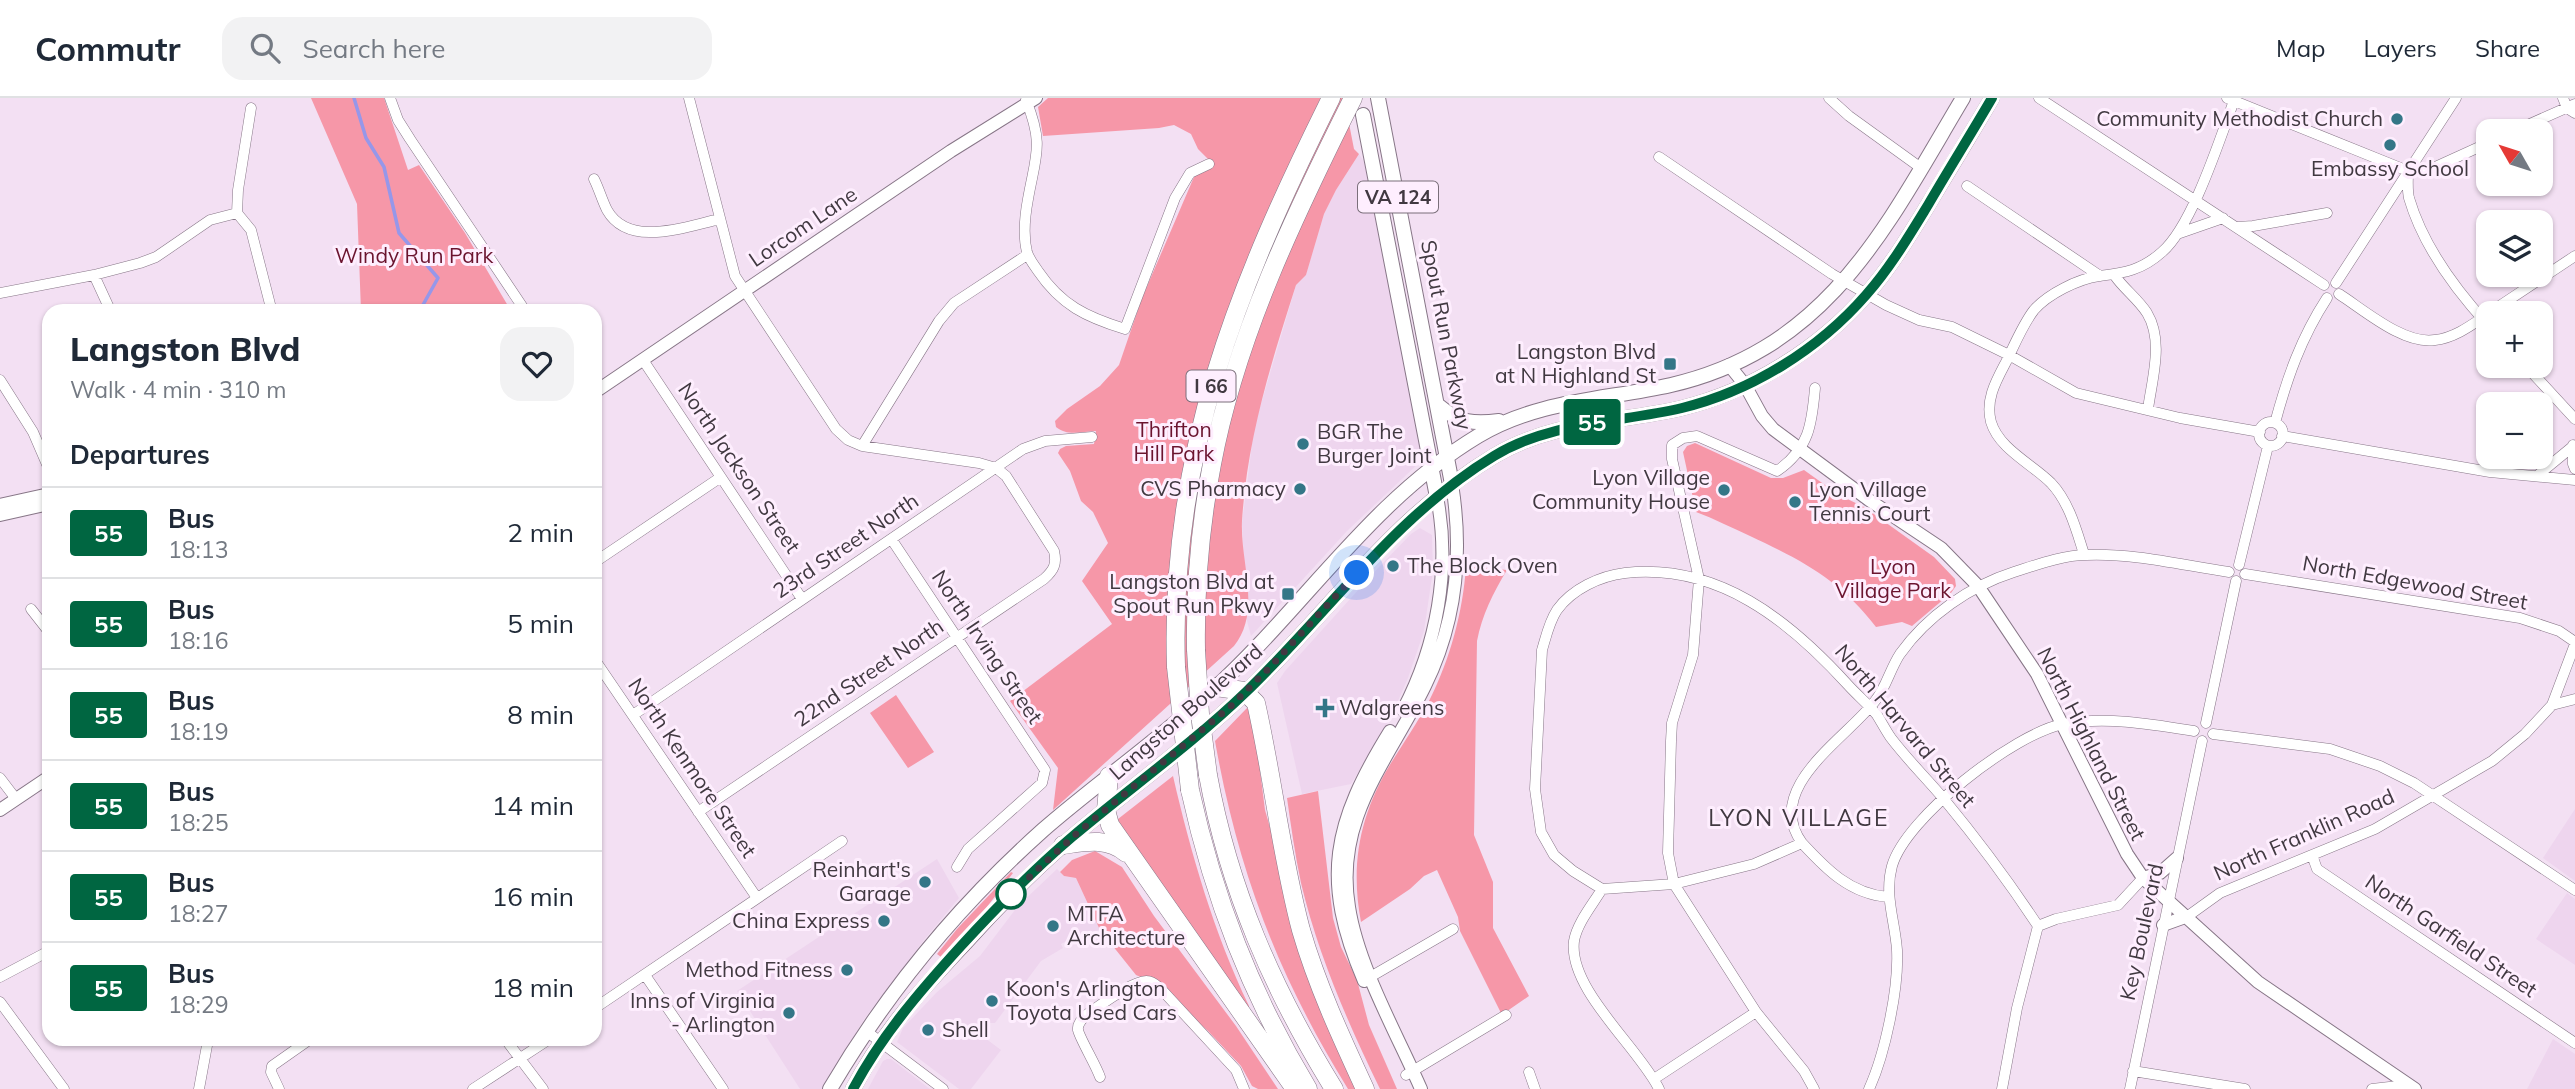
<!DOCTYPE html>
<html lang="en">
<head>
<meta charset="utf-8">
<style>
  :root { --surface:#fff; --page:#f2f2f3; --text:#1f2937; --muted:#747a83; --line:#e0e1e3 }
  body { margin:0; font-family:Mulish,sans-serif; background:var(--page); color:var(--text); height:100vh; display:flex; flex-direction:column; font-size:26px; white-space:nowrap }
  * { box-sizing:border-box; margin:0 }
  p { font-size:23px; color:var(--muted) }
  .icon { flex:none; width:38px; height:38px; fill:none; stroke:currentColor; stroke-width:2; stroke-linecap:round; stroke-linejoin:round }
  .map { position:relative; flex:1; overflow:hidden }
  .panel { position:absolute; left:42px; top:206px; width:560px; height:742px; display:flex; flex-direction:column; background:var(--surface); border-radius:21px; box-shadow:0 2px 5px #0004 }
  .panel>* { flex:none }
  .badge { padding:0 14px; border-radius:5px; font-size:24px; line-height:46px }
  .needle { width:46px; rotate:309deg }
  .buttons { position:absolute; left:2476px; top:21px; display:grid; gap:14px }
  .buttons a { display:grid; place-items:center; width:77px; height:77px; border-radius:14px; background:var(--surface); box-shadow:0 2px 5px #0004; font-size:35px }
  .you { position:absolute; width:35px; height:35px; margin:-18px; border:5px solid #fff; border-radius:50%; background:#1a73e8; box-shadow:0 0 0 10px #1a73e833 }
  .map>.badge { position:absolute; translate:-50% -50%; box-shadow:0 0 0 4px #fff }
  h2 { padding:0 28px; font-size:26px; line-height:63px }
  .round { display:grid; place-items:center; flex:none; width:74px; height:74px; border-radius:21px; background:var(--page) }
  .overview { display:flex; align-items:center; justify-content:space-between; height:119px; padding:0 28px }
  h1 { font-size:33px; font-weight:800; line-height:52px }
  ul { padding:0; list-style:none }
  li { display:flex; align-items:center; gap:21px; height:91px; padding:0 28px; border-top:2px solid var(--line) }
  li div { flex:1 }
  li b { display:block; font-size:26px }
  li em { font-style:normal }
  li .badge { min-width:77px; font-weight:700; text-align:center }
  header { display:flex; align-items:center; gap:42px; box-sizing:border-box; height:98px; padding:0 35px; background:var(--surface); border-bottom:2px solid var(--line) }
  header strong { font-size:33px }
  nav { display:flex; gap:38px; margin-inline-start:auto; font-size:24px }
  .search { width:490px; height:63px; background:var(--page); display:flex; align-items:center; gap:18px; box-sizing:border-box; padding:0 24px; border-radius:21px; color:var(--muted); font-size:26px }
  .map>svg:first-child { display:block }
  .built { fill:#eed5ee }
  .green { fill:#f697a8 }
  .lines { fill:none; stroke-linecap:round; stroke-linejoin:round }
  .stream { stroke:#9697ea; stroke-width:3.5 }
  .street-casing { stroke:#877687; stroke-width:11 }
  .secondary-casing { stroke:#877687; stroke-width:14 }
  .primary-casing { stroke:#877687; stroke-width:16 }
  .highway-casing { stroke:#877687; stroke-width:19 }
  .street { stroke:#fff; stroke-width:10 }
  .secondary { stroke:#fff; stroke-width:12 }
  .primary { stroke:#fff; stroke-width:14 }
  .highway { stroke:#fff; stroke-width:18 }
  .highway-bridge-casing { stroke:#877687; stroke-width:19; stroke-linecap:butt }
  .highway-bridge { stroke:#fff; stroke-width:18 }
  .line-casing { stroke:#fff; stroke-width:16 }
  .line { stroke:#006641; stroke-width:10 }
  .walk { stroke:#413941; stroke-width:7; stroke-dasharray:0 12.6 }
  .poi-dot { fill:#347687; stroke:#feeefe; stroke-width:2.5 }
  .stop-dot { fill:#fff; stroke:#006641; stroke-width:3.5 }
  .labels { text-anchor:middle; stroke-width:6; stroke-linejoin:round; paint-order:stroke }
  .shield { fill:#feeefe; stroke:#7a6f7a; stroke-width:2 }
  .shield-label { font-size:19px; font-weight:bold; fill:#413941 }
  .poi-label { font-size:21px; fill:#413941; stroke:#feeefe; text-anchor:end }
  .street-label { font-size:21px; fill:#413941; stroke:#feeefe }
  .park-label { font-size:21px; fill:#6b142f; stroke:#feeefe }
  .neighbourhood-label { font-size:23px; letter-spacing:2px; fill:#413941; stroke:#feeefe }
</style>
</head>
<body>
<header>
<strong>Commutr</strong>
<div class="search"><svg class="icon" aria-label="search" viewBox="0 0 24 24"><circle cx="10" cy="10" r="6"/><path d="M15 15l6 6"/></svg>Search here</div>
<nav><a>Map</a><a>Layers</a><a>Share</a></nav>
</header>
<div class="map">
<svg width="2575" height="991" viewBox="0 0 2575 991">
  <rect width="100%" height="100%" fill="#f3e0f3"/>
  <path class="built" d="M 1359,56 L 1364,64 L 1422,355 L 1421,363 L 1347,433 L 1251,538 L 1247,523 L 1242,425 L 1254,330 L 1296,187 L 1306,177 L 1324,116 L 1336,92 Z
    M 1420,430 L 1432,437 L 1433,472 L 1424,533 L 1408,580 L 1391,619 L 1351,686 L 1302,696 L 1277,585 L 1285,573 L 1379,469 L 1411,436 Z
    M 2575,711 L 2575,783 L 2543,760 Z
    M 937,761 L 959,800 L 924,842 L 865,920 L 822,991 L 800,991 L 737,893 Z
    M 1057,771 L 1064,778 L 1076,780 L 1100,832 L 1079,836 L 1061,846 L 1063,850 L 1041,863 L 995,925 L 990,925 L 981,937 L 1001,952 L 971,991 L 959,991 L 897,944 L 903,930 L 937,894 L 980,858 L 1018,808 Z
    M 2567,795 L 2575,801 L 2575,867 L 2536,841 Z
    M 2553,941 L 2575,956 L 2575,991 L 2527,991 Z
    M 887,961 L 891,961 L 930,991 L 868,991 L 883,963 Z"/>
  <path class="green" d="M 311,0 L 384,0 L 408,72 L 419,67 L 465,135 L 511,213 L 361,213 L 357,106 Z
    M 1048,0 L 1344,0 L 1354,51 L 1359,56 L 1336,92 L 1324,116 L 1306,177 L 1296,187 C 1271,265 1247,341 1242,423 C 1240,465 1262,513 1234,548 L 1053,712 L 1058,670 L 1010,603 L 1112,526 L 1082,483 L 1108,445 L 1093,414 L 1081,403 L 1070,373 L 1058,355 L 1060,351 L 1066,348 L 1094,346 L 1096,333 C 1083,333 1068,339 1056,329 L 1055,323 L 1067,311 L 1100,288 L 1119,267 L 1142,200 L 1194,79 L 1212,65 L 1198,51 L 1191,36 L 1174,27 L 1159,30 L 1043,38 L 1038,9 Z
    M 1695,345 L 1771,380 L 1783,380 L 1804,372 L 1839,397 L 1864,409 L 1934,459 L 1955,481 L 1956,488 L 1951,495 L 1912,528 L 1902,524 L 1876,529 C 1840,482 1803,463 1750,438 C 1732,430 1715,421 1696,414 L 1683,354 L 1687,348 Z
    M 1466,468 L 1507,472 C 1493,495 1482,517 1477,543 L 1474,737 L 1493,784 L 1493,830 L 1529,898 L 1500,918 L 1500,913 L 1460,833 L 1458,819 L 1437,772 L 1424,778 L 1410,791 L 1361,824 C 1350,766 1360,716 1391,665 C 1404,644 1418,624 1430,601 C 1450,561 1463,514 1466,468 Z
    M 896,597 L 934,654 L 908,670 L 870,615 Z
    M 1247,610 L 1253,617 L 1265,712 L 1283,775 L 1359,991 L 1348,991 C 1278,878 1238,773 1215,643 Z
    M 1173,678 C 1191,756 1214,835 1249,908 L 1249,913 L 1119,727 L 1118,721 Z
    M 1318,693 L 1333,820 L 1341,849 L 1357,882 L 1369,927 L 1397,991 L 1380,991 C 1348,925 1318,857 1301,785 C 1295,757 1291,728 1287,700 Z
    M 1095,753 L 1122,769 L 1154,818 L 1236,928 L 1278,991 L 1258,991 L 1252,988 L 1241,968 L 1208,933 L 1152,884 L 1136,877 L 1100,832 L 1076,780 L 1064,778 L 1060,774 L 1072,762 Z
    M 1011,774 L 1013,775 L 983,814 L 941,859 L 937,856 L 957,831 Z"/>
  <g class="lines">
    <path class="stream" d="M 354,0 L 366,40 L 384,69 L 399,135 L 438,180 L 419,214"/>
    <g class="street-casing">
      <path id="street" d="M 390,0 L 398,22 L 410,41 L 526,214
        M 689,0 L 735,178 L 836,331 L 848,342 L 862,348 L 979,365 L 996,370 L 1006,378 L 1054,453 C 1057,466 1054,472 1044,481 L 698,714
        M 1829,0 L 1849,18 L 1921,70
        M 2039,0 L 2324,187
        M 2227,0 L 2408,73 C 2408,82 2407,92 2409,100 C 2423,148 2455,191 2488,227
        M 2563,0 L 2567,10 L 2575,15
        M 1026,2 C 1044,47 1036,56 1028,101 C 1025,117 1023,138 1027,154 C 1029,161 1034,167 1038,173 C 1061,207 1086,219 1125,231 L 1175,100 L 1190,75 L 1209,66
        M 251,10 L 238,92 L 237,115 L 251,132 L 272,214
        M 2514,33 L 2575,6
        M 1659,59 L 1832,176 L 1886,207 L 1919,222 L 1952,229 L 2009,257 L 2076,295 L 2180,320 L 2260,334
        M 2408,73 L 2433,70 L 2488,45
        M 594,81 C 599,91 602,102 607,112 C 629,151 687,128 720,121
        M 1967,88 L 2100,178
        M 2238,129 L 2253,128 L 2327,115
        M 2177,136 L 2223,120
        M 94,177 L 111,214
        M 2115,178 C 2124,191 2138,201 2147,215 C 2164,243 2152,281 2148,311
        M 2336,185 L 2456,0
        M 0,195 L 94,177 L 140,165 L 156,159 L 210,122 L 237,115
        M 2339,196 C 2364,212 2404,247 2435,242 C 2455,240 2473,226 2488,216
        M 2489,215 L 2575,158
        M 643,262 L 802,501
        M 2526,268 L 2575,321
        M 0,282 L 33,334 L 49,371
        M2259 336a12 12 0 1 1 24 0a12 12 0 1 1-24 0Z
        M 2275,325 C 2287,280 2301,240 2327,200
        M 2282,338 L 2490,374 L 2575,382
        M 2573,347 L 2573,366 L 2575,371
        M 862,348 L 939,223 L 954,205 L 1027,157
        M 2538,377 L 2572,349
        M 892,442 L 1045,672 L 1042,685 L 968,751 L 957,769
        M 2084,456 C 2076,431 2069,404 2051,385 C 2032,366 1999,351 1991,324 C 1985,302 1996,283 2006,264 C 2014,248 2023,226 2034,212 C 2048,196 2078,181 2099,178 C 2125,175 2142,172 2162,154 C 2193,127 2220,40 2235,0
        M 595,464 L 721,379
        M 2239,467 L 2268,348
        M 2245,476 L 2520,520 L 2559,533 L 2575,544
        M 31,511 L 49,534
        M 595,562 L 757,800
        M 2552,607 L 2575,601
        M 633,617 L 1023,351 L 1045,343 L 1092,339
        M 2206,625 L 2236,483
        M 2213,636 L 2330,651 L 2380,668 L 2414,685 L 2575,792
        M 0,680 L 16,701
        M 1802,745 C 1762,690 1847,640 1875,603 C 1886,590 1890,571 1900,556 C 1927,518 1970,488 2014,474 C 2036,467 2063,457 2086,457 C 2134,455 2181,467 2229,474
        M 2312,757 L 2317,771 L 2575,945
        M 1602,791 L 1573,773 L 1554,757 L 1541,734 L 1535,691 L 1542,552 C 1546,539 1549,524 1557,512 C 1572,491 1600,478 1625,475 C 1718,465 1789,522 1848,587 C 1857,597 1869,607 1877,617 C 1882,625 1886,633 1891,640 C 1907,661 1926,680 1943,700 C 1977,741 2009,784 2038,828
        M 1602,791 L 1674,786 L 1754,766 L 1802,745 C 1826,771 1850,796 1888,799
        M 1602,791 C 1593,806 1577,825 1574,843 C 1568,891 1639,950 1659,991
        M 2188,818 L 2220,795 L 2375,731 L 2492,663 L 2525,636 L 2552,607 L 2575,546
        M 2038,828 L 2056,821 L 2118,807 L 2143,780
        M 645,877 L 723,991
        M 0,879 L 49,853
        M 1365,882 L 1453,831
        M 0,904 L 64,991
        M 595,910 L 842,743
        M 866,933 L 943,991
        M 506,942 L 543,991
        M 2133,973 L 2245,991
        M 1529,974 L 1535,991
        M 1406,977 L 1506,917
        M 1100,979 C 1096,967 1080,941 1078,932 C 1077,926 1082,921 1086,917 C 1098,909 1133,882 1147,883 C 1153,883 1157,888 1161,891 L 1236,972 L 1244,991
        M 1654,981 L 1756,914
        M 199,991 L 208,942
        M 279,991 L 271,974 L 272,968 L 309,942
        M 473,991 L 548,942
        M 1814,991 L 1804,973 L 1756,914 L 1674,786 L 1668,755 L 1671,643 L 1672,625 L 1693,557 L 1699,481 L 1672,361 L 1672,347 L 1683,340 L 1697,338 L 1777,373 C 1809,351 1812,326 1815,290
        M 1869,991 C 1885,956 1899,890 1897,852 C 1895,823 1884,797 1892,768 C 1906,719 2014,636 2063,626 C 2106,618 2151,626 2194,633
        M 2002,991 L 2017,910 L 2038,828
        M 2130,991 L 2202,643
        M 2372,991 L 2407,987"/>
    </g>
    <g class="secondary-casing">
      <path id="secondary" d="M 1729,267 L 1745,287 L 1762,318 L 1773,331 L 1869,402 L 1941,450 L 1978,488 L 2037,576 L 2127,756 L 2143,780 L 2258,884 L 2415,991
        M 595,294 L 951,53 L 1036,0
        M 0,407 L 49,396
        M 0,417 L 49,406
        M 1403,612 C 1437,547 1451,471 1437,399
        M 0,712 L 49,679
        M 2143,780 L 2160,775 L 2177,760
        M 2163,827 L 2188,818
        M 1364,883 C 1320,781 1333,725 1390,633
        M 1421,991 C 1397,936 1358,868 1349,809 C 1334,720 1389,662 1425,588 C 1456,525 1463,455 1452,386"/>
    </g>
    <g class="primary-casing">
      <path id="primary" d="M 1378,0 L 1452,386
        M 1363,17 L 1437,399
        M 1439,308 C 1459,325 1474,326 1499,323
        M 1211,594 C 1303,511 1370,403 1478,338 C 1538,302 1605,302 1671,287 C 1830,250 1887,127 1963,0
        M 830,991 C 887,894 959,807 1043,732 C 1090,691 1141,655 1188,614
        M 853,991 C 883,934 923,889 967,843 C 1000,806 1035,771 1072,739 C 1130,690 1192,646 1246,594 C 1329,514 1394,418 1494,358 C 1552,323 1618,325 1682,310 C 1751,293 1819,251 1866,197 C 1890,170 1909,138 1928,107 C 1949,72 1971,36 1992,0"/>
    </g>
    <g class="highway-casing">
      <path id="highway" d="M 1196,552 C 1195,489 1200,428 1212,366 C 1236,238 1295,116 1353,0
        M 1176,569 C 1169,356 1238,187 1331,0
        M 1216,589 L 1244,593 L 1256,605 C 1273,680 1281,757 1301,832 C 1317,887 1341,939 1365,991
        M 1208,677 C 1229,792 1273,892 1334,991
        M 1109,678 L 1106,712 L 1110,727 L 1295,991
        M 1190,692 C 1214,801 1251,896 1308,991
        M 1063,747 C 1085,744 1108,739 1126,755"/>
    </g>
    <use href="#street" class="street"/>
    <use href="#secondary" class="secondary"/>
    <use href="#primary" class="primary"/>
    <use href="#highway" class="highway"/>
    <g class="highway-bridge-casing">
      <path id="highway-bridge" d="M 1196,552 L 1200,616 L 1208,677
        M 1176,569 L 1190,692"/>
    </g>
    <use href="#highway-bridge" class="highway-bridge"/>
  </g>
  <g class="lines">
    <g class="line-casing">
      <path id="line" d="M 853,991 C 882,937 920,893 961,848 C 996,810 1033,772 1072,739 C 1130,690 1192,646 1246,594 C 1329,514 1395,418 1494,358 C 1552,323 1618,325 1682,310 C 1752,293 1819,251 1866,197 C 1890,170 1909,138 1928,107 C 1949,71 1971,36 1992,0"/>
    </g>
    <use href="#line" class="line"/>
    <path class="walk" d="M 1011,796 L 1076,736 L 1231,608 L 1272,567 L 1357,475"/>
  </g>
  <g class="poi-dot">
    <circle cx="2397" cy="21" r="7"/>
    <circle cx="2390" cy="47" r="7"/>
    <rect x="1663" y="259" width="14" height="14" rx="3.5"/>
    <circle cx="1303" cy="346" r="7"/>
    <circle cx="1300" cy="391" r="7"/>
    <circle cx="1724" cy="392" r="7"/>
    <circle cx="1795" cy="404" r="7"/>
    <circle cx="1393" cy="468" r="7"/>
    <rect x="1281" y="489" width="14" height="14" rx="3.5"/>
    <path d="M1321.5 599.5h7v7h7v7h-7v7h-7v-7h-7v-7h7z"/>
    <circle cx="925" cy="784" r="7"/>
    <circle cx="884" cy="823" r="7"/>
    <circle cx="1053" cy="828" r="7"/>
    <circle cx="847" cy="872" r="7"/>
    <circle cx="992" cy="903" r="7"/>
    <circle cx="789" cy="915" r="7"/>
    <circle cx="928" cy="932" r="7"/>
  </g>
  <circle class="stop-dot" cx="1011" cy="796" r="14"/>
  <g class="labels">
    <g class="shield">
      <rect x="1358" y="83.5" width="80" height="31" rx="5"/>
      <rect x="1186.5" y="272.5" width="49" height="31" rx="5"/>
    </g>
    <g class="shield-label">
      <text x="1398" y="106">VA 124</text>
      <text x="1211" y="295">I 66</text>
    </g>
    <g class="poi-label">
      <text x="2383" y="28">Community Methodist Church</text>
      <text x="2390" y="78" text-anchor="middle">Embassy School</text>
      <text x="1656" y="261">Langston Blvd<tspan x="1656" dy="24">at N Highland St</tspan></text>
      <text x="1317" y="341" text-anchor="start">BGR The<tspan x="1317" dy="24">Burger Joint</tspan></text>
      <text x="1710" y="387">Lyon Village<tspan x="1710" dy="24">Community House</tspan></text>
      <text x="1286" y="398">CVS Pharmacy</text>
      <text x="1809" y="399" text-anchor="start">Lyon Village<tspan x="1809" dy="24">Tennis Court</tspan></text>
      <text x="1407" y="475" text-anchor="start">The Block Oven</text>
      <text x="1274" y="491">Langston Blvd at<tspan x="1274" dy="24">Spout Run Pkwy</tspan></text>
      <text x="1339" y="617" text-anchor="start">Walgreens</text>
      <text x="911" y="779">Reinhart's<tspan x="911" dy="24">Garage</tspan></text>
      <text x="1067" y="823" text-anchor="start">MTFA<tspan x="1067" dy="24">Architecture</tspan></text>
      <text x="870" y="830">China Express</text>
      <text x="833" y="879">Method Fitness</text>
      <text x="1006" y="898" text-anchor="start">Koon's Arlington<tspan x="1006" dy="24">Toyota Used Cars</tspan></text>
      <text x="775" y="910">Inns of Virginia<tspan x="775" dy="24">- Arlington</tspan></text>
      <text x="942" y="939" text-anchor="start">Shell</text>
    </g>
    <g class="street-label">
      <text transform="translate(803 129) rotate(-34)" y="7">Lorcom Lane</text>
      <text transform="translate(1446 237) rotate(79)" y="7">Spout Run Parkway</text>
      <text transform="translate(739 370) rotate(56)" y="7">North Jackson Street</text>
      <text transform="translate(846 448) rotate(-34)" y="7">23rd Street North</text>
      <text transform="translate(2415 485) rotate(10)" y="7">North Edgewood Street</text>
      <text transform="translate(987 549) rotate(56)" y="7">North Irving Street</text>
      <text transform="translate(869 575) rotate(-34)" y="7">22nd Street North</text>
      <text transform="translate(1186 614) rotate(-41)" y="7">Langston Boulevard</text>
      <text transform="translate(1905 628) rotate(50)" y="7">North Harvard Street</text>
      <text transform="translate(2091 646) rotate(63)" y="7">North Highland Street</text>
      <text transform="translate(692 670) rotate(56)" y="7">North Kenmore Street</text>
      <text transform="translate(2304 737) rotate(-24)" y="7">North Franklin Road</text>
      <text transform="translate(2142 834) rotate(-78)" y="7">Key Boulevard</text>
      <text transform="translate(2451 838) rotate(34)" y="7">North Garfield Street</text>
    </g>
    <g class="park-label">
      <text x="414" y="165">Windy Run Park</text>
      <text x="1174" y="339">Thrifton<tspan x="1174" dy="24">Hill Park</tspan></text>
      <text x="1893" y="476">Lyon<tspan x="1893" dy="24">Village Park</tspan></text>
    </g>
    <g class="neighbourhood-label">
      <text x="1799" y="728">LYON VILLAGE</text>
    </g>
  </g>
</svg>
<div class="buttons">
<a><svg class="needle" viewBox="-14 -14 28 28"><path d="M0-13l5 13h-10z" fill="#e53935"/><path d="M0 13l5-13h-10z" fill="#747a83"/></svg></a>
<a><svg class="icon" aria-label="layers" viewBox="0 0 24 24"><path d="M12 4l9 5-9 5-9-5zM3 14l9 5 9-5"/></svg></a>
<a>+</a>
<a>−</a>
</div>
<div class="you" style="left:1357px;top:475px"></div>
<b class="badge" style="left:1592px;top:324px;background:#006641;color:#fff">55</b>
<section class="panel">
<div class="overview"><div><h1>Langston Blvd</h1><p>Walk · 4 min · 310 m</p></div><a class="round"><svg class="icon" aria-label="heart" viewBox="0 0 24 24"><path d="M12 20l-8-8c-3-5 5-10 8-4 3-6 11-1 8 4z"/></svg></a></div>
<h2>Departures</h2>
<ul>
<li><span class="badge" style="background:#006641;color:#fff">55</span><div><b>Bus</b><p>18:13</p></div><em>2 min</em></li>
<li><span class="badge" style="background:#006641;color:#fff">55</span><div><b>Bus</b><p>18:16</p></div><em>5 min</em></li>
<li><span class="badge" style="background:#006641;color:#fff">55</span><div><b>Bus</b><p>18:19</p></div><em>8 min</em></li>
<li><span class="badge" style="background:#006641;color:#fff">55</span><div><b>Bus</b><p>18:25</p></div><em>14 min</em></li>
<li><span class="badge" style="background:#006641;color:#fff">55</span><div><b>Bus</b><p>18:27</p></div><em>16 min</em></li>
<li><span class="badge" style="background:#006641;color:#fff">55</span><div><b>Bus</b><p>18:29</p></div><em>18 min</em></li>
</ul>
</section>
</div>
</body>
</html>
